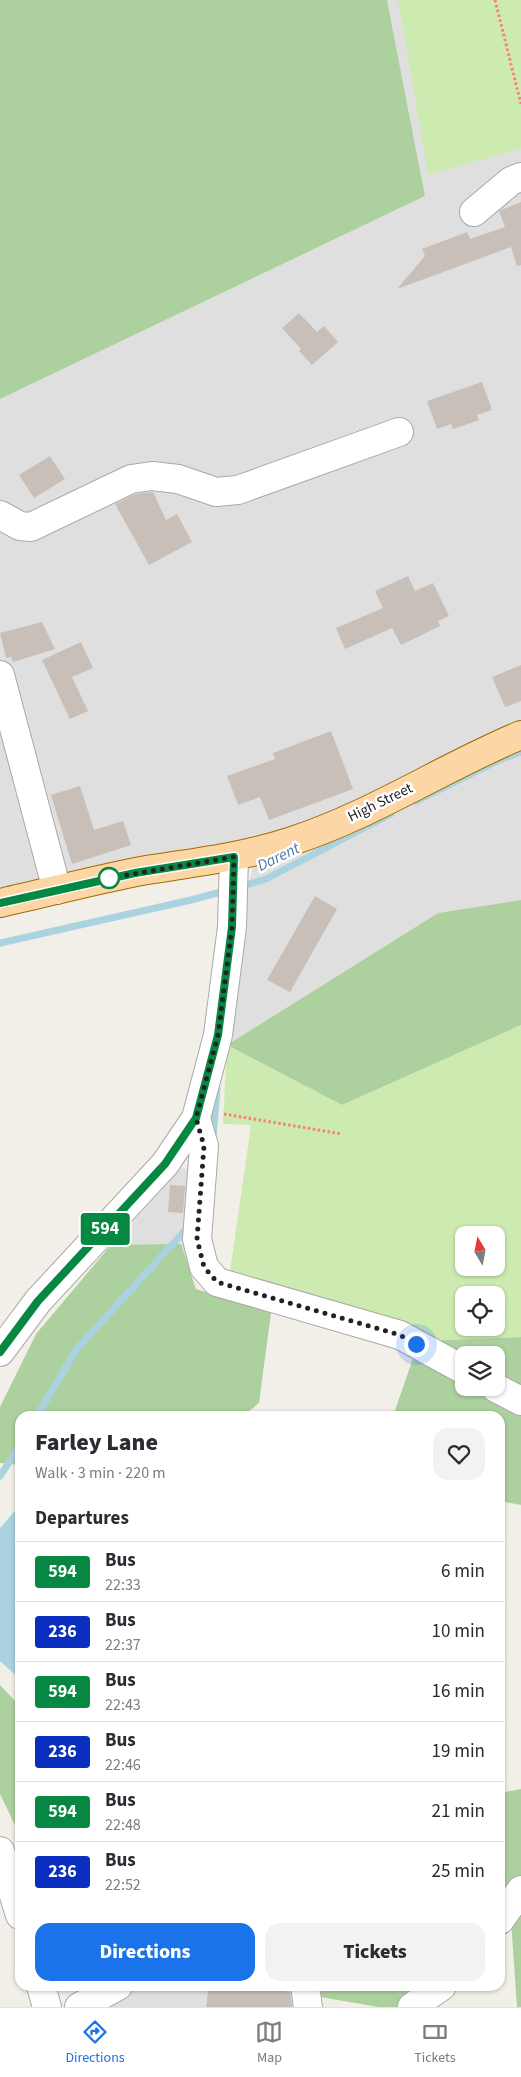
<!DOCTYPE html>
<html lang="en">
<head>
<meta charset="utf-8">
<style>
  :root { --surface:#fff; --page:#f2f2f3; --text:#2b2b33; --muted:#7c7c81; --line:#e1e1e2; --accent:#1a73e8 }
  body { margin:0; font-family:"Source Sans 3",sans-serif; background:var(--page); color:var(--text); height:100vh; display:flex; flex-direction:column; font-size:19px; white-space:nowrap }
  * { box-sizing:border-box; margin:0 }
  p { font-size:16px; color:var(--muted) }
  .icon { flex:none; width:28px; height:28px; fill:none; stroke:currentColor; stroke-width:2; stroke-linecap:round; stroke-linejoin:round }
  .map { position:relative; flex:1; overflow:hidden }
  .side { position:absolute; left:15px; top:1411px; width:490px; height:580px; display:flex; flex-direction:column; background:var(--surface); border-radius:15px; box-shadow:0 1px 4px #0004 }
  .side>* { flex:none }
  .badge { padding:0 10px; border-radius:4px; font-size:18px; line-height:32px }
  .needle { width:32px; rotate:350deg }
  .fabs { position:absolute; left:455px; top:1226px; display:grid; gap:10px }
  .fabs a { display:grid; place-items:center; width:50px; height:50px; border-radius:10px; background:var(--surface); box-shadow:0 1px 4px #0004; font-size:25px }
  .you { position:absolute; width:25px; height:25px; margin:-12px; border:4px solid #fff; border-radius:50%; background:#1a73e8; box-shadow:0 0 0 8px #1a73e833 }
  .map>.badge { position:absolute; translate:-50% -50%; box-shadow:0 0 0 2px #fff }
  h2 { padding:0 20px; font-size:19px; line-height:45px }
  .round { display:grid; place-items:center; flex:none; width:52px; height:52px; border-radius:15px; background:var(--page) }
  .summary { display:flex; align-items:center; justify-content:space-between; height:85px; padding:0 20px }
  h1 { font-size:24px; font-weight:800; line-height:38px }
  .action { display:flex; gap:10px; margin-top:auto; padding:10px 20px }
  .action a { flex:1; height:58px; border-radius:15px; background:var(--accent); color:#fff; font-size:20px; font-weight:800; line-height:58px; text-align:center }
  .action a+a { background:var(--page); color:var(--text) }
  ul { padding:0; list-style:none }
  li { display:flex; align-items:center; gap:15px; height:60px; padding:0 20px; border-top:1px solid var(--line) }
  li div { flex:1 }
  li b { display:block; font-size:19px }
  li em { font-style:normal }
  li .badge { min-width:55px; font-weight:700; text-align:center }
  .tabs { display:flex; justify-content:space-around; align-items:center; height:70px; border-top:1px solid var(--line); background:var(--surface); font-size:14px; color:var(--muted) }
  .tabs a { display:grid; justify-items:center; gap:2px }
  .tabs .current { color:var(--accent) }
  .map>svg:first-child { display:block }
  .residential { fill:#e0dfdf }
  .grass { fill:#cdebb0; fill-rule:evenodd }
  .forest { fill:#add19e; fill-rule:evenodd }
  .water { fill:#aad3df }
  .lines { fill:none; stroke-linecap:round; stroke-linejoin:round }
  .stream { stroke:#aad3df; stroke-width:7 }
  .building { fill:#c7bfb8 }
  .minor-casing { stroke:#a9a9a9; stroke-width:30 }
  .major-casing { stroke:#a06b00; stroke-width:30 }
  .path { stroke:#fa8072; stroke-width:3; stroke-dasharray:2.5 2.5; stroke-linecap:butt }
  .minor { stroke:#fff; stroke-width:28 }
  .major { stroke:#fcd6a4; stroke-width:28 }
  .line-casing { stroke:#fff; stroke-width:11 }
  .line { stroke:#068843; stroke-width:8 }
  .walk { stroke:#222; stroke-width:5; stroke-dasharray:0 9 }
  .stop-dot { fill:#fff; stroke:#068843; stroke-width:2.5 }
  .labels { text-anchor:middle; stroke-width:5; stroke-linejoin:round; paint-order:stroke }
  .street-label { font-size:15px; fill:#222; stroke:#fff }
  .water-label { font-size:16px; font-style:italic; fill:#4a7aab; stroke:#fff }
</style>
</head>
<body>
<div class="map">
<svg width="521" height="2007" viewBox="0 0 521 2007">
  <rect width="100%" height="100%" fill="#f2efe9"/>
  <path class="residential" d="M 387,0 L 521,0 L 521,900 L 438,913 L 227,1045 L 241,928 L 258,837 L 0,888 L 0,399 L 425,196 Z
    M 181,1168 L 194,1170 L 190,1271 L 110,1244 L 143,1211 Z
    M 138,1986 L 261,1986 L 305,1994 L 304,2007 L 99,2007 Z"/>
  <path class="grass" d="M 398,0 L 521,0 L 521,149 L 428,174 Z
    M 521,1025 L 521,1337 L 419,1341 L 230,1271 L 251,1125 L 223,1124 L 227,1045 L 342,1105 ZM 464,1235 L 496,1235 L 496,1268 L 464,1268 ZM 464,1295 L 496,1295 L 496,1328 L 464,1328 Z"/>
  <path class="forest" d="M 0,0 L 387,0 L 425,196 L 0,399 Z
    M 521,900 L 521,1025 L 342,1105 L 227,1045 L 438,913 Z
    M 181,1244 L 196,1289 L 271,1313 L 259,1403 L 243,1416 L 20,1416 L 20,1465 L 0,1463 L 0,1407 L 36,1334 L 111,1245 Z
    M 521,1337 L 521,1505 L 500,1501 L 500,1416 L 393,1416 L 419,1341 ZM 464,1355 L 496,1355 L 496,1388 L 464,1388 Z
    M 0,1685 L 20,1706 L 20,1836 L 0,1794 Z
    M 521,1789 L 521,2007 L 517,2007 L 509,1893 L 500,1892 L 500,1793 Z
    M 316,1986 L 425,1986 L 421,2007 L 379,2007 L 314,1996 Z"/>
  <path class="water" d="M 20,1505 L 20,1679 L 0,1661 L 0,1528 Z"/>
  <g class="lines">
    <path class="stream" d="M 416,801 L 499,760 L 521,752
      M 239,887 L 266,879 L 391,814
      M 0,943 L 191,900 L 228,890
      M 213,1137 L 217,1088
      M 37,1416 L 76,1350 L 189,1226
      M 0,1476 L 20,1446"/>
  </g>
  <path class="building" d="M 521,202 L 521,265 L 517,266 L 511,247 L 397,289 L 425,256 L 422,249 L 467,232 L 470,239 L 505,227 L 499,211 Z
    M 299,313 L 317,332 L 324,326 L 338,342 L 312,365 L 299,351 L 301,349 L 282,328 Z
    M 482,382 L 492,410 L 477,415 L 479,420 L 453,429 L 451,424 L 437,429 L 427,401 Z
    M 50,456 L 65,479 L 34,498 L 19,475 Z
    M 153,492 L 166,520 L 177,514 L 192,542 L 149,565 L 115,504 L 136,494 Z
    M 408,576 L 415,591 L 433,583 L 449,616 L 438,621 L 440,626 L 401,645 L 392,628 L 345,649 L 336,628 L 383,608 L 375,591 Z
    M 42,622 L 55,649 L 13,662 L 11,657 L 6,658 L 0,633 Z
    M 81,642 L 93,668 L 72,677 L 88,711 L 70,719 L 42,660 Z
    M 521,665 L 521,701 L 505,707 L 492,677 Z
    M 331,731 L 353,789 L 269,820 L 260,797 L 238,805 L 227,776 L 275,759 L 273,753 Z
    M 80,786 L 94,830 L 123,821 L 131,845 L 72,864 L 51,795 Z
    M 315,896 L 337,909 L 290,992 L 267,980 Z
    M 170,1185 L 185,1186 L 183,1213 L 168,1212 Z
    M 209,1986 L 255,1986 L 290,1992 L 292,2007 L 206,2007 Z"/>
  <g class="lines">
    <g class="minor-casing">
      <path id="minor" d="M 474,212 L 511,181 L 521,177
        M 0,515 L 20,526 L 31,527 L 131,479 L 152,476 L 178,479 L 216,492 L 238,490 L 399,432
        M 0,675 L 57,890
        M 196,1118 L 204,1146 L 197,1239 L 204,1267 L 217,1282 L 400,1335 L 464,1370
        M 0,1352 L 38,1301 L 165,1164 L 196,1118 L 218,1035 L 232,927 L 234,857
        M 496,1388 L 521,1401
        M 0,1851 L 20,1915
        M 500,1920 L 521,1890
        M 41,1986 L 47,2007
        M 305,1986 L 308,2007
        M 79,2007 L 118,1986
        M 412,2007 L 442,1986"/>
    </g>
    <g class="major-casing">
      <path id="major" d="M 0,903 C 45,893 91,881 136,872 C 188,863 241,858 292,841 C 372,815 444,767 521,735"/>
    </g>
    <path class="path" d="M 495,0 L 521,104
      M 224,1114 L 342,1134"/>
    <use href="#minor" class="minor"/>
    <use href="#major" class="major"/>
  </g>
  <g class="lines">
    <g class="line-casing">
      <path id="line" d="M 0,903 L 135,873 L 234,857 L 232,927 L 218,1035 L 196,1118 L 165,1164 L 38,1301 L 0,1352"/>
    </g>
    <use href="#line" class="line"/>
    <path class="walk" d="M 109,878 L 234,857 L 232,927 L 218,1035 L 196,1118 L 204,1146 L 197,1239 L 204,1267 L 217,1282 L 400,1335 L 416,1344"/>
  </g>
  <circle class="stop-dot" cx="109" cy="878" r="10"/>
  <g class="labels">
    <g class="street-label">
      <text transform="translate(380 802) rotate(-26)" y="5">High Street</text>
    </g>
    <g class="water-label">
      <text transform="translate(278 856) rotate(-26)" y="6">Darent</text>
    </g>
  </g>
</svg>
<div class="fabs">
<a><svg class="needle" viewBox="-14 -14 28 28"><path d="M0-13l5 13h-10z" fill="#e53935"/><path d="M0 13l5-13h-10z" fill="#7c7c81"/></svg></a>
<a><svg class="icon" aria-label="locate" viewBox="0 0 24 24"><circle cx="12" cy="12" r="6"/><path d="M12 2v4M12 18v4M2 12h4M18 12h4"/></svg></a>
<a><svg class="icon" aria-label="layers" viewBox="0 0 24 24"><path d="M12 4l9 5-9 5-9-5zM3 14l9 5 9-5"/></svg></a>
</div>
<div class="you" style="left:416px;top:1344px"></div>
<b class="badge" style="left:105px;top:1229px;background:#068843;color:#fff">594</b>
<section class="side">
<div class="summary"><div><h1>Farley Lane</h1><p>Walk · 3 min · 220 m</p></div><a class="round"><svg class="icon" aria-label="heart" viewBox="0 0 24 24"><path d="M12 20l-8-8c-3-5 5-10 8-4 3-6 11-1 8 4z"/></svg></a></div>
<h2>Departures</h2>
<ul>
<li><span class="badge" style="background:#068843;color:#fff">594</span><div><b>Bus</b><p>22:33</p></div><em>6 min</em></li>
<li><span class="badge" style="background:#0a2ebe;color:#fff">236</span><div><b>Bus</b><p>22:37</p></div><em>10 min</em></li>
<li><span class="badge" style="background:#068843;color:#fff">594</span><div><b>Bus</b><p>22:43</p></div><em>16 min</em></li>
<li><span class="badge" style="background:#0a2ebe;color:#fff">236</span><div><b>Bus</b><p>22:46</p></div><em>19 min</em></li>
<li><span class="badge" style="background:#068843;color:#fff">594</span><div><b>Bus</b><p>22:48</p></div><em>21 min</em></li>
<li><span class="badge" style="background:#0a2ebe;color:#fff">236</span><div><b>Bus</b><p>22:52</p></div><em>25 min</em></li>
</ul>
<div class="action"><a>Directions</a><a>Tickets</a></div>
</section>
</div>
<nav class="tabs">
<a class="current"><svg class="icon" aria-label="directions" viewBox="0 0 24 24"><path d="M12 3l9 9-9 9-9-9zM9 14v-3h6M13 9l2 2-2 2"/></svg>Directions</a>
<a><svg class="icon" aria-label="map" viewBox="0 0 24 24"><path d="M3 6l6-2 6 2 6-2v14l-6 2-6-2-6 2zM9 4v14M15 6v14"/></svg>Map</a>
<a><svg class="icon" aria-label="tickets" viewBox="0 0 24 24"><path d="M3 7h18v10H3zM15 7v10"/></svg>Tickets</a>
</nav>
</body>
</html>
